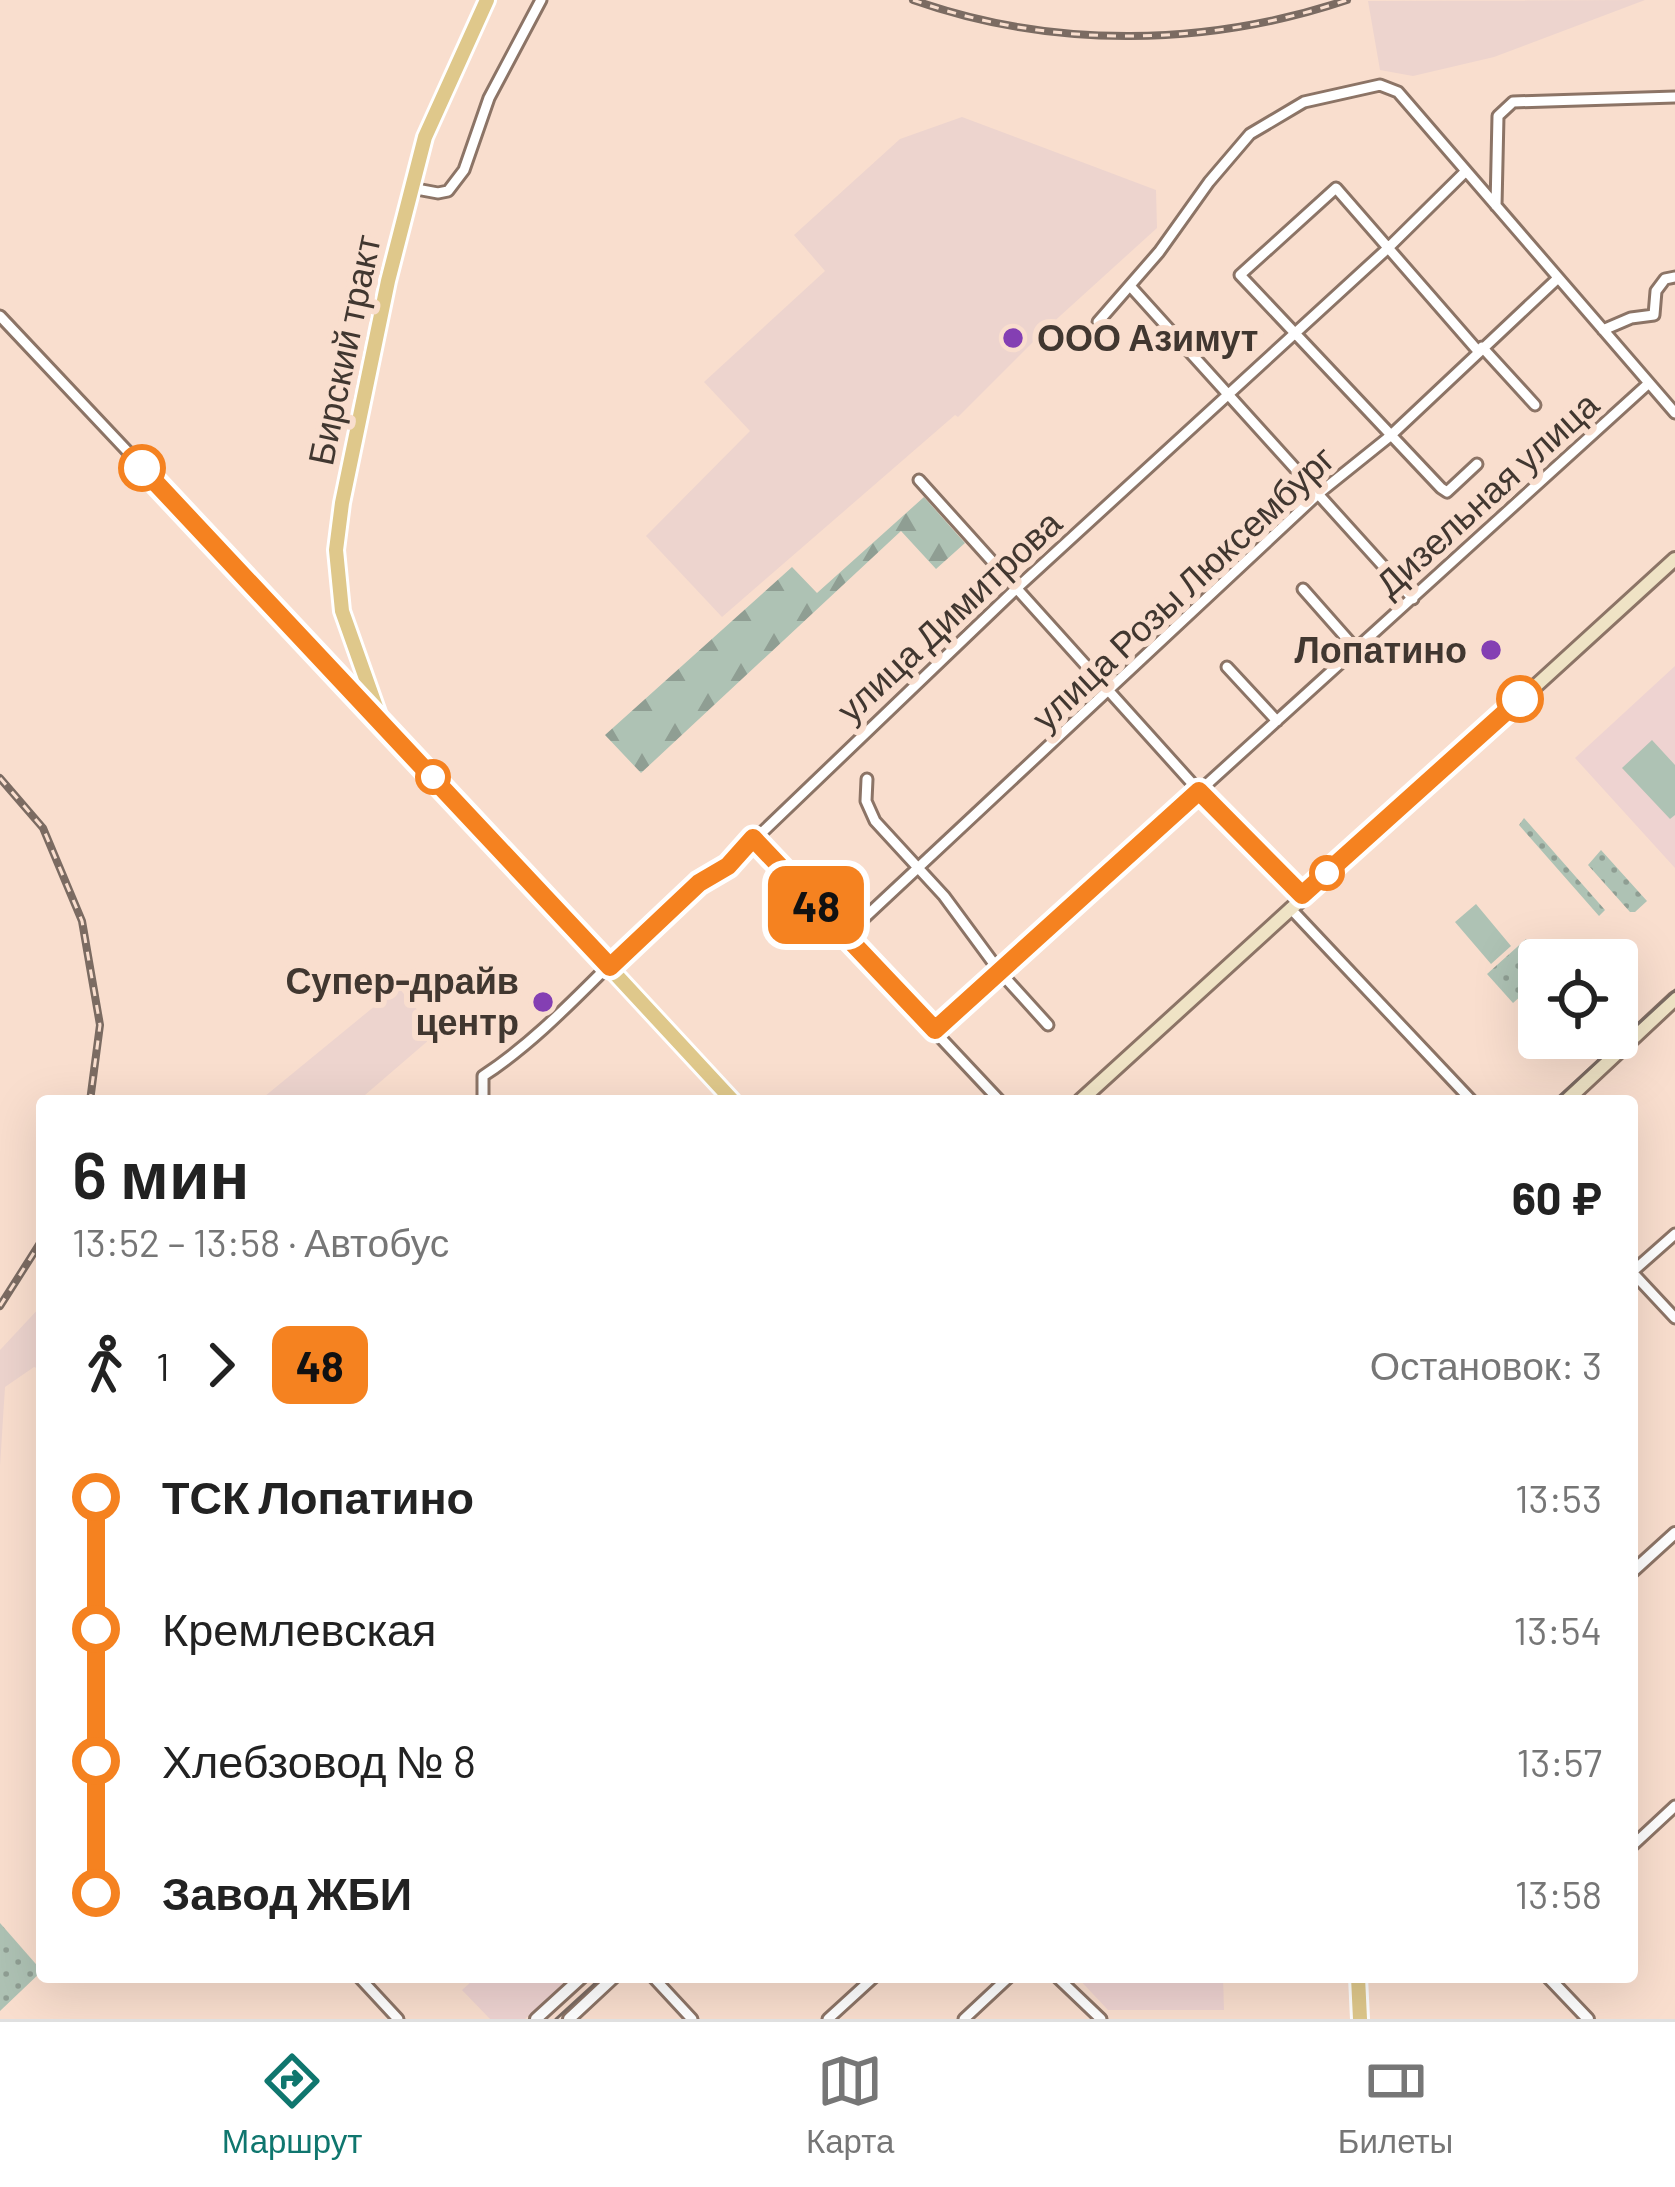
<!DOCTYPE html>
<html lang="ru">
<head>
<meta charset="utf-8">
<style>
  :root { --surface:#fff; --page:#f2f2f2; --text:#222; --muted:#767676; --line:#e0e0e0; --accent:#0f766e }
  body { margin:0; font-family:Barlow,sans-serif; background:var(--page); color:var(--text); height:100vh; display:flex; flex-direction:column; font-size:45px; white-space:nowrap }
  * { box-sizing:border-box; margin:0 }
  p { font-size:39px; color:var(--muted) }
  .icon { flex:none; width:66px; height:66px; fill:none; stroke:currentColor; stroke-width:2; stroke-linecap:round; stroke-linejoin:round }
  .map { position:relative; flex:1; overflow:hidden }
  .drawer { position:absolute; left:36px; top:1095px; width:1602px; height:888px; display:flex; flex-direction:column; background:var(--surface); border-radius:12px; box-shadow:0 12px 48px #0002 }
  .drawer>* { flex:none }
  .badge { padding:0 24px; border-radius:18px; font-size:42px; line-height:78px }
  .tools { position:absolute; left:1518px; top:939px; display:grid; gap:24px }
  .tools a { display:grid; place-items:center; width:120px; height:120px; border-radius:12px; background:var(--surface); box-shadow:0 12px 48px #0002; font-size:60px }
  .map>.badge { position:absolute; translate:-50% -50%; box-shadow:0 0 0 6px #fff }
  .legs { display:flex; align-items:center; gap:18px; height:132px; padding:0 36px; font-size:39px }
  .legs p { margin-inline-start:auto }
  .headline { display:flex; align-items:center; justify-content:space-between; height:204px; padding:0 36px }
  h1 { font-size:66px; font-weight:600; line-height:90px }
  ul { padding:0 36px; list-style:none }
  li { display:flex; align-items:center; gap:42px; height:132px; font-size:45px }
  li i { display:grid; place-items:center; width:18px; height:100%; margin:0 15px; background:currentColor }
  li i::after { content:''; width:30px; height:30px; margin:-15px; border:9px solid; border-radius:50%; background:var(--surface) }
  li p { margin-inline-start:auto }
  li:first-child i { background:linear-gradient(#0000 50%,currentColor 0) }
  li:last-child i { background:linear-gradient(currentColor 50%,#0000 0) }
  .tab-bar { display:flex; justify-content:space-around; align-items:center; height:168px; border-top:3px solid var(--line); background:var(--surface); font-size:33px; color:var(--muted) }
  .tab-bar a { display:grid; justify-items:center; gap:6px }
  .tab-bar .on { color:var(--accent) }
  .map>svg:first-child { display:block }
  .industrial { fill:#edd4ce }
  .education { fill:#eed3d1 }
  .grass { fill:url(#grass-dots) }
  .forest { fill:url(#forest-firs) }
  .pitch { fill:#aec2b4 }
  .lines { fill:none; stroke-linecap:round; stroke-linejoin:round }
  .minor-casing { stroke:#8c7466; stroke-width:15 }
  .tertiary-casing { stroke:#8c7466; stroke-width:16 }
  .secondary-casing { stroke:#8c7466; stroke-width:18 }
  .primary-casing { stroke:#fff; stroke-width:20 }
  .minor { stroke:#fff; stroke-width:9 }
  .tertiary { stroke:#fff; stroke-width:10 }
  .secondary { stroke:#efe3c5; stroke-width:12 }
  .primary { stroke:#dfc88b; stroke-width:14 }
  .tram { stroke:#7b6b62; stroke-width:3 }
  .rail-casing { stroke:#7b6b62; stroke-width:8 }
  .rail { stroke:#f9dece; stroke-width:3; stroke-dasharray:9; stroke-linecap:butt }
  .line-1-casing { stroke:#fff; stroke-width:27 }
  .line-1 { stroke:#f58220; stroke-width:18 }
  .poi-dot { fill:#843fb3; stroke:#f9dece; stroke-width:4.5 }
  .stop-1-dot { fill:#fff; stroke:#f58220; stroke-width:6 }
  .labels { text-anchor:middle; stroke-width:12; stroke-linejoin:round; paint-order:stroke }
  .poi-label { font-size:36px; font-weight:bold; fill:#413730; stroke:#f9dece; text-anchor:end }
  .street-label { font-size:36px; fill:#413730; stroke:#f9dece }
</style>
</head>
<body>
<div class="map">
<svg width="1675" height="2019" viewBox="0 0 1675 2019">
  <defs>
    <pattern id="grass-dots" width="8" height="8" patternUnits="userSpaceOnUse" patternTransform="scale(3)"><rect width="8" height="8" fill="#aec2b4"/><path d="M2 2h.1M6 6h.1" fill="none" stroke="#8f9e93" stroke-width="1.8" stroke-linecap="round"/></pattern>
    <pattern id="forest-firs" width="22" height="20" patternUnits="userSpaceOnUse" patternTransform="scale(3)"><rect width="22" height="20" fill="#aec2b4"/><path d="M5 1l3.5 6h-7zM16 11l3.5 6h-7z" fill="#8f9e93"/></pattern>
  </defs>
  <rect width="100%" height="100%" fill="#f9dece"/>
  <path class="industrial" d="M 1645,0 L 1494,57 L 1413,76 L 1380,70 L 1368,1 Z
    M 962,117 L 1156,190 L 1157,228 L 1049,326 L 958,417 L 955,415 L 722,617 L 646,536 L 750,431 L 704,382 L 825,271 L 794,235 L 900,139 Z
    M 398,987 L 437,1033 L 358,1101 L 259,1101 Z
    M 42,1305 L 42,1370 L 34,1367 L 5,1387 L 0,1466 L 0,1350 Z"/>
  <path class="education" d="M 1675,666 L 1675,868 L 1575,758 Z
    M 466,1977 L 571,1977 L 525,2019 L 490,2019 L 462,1990 L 471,1982 Z
    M 1077,1977 L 1223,1977 L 1224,2010 L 1108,2010 Z"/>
  <path class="grass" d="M 1524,818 L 1605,910 L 1599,916 L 1519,825 Z
    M 1601,850 L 1647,901 L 1635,912 L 1630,912 L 1588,865 Z
    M 1526,939 L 1533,948 L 1541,941 L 1559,960 L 1539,960 L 1539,980 L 1513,1003 L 1487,974 Z
    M 0,1923 L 42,1971 L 0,2011 Z"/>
  <path class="forest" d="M 924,497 L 965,543 L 936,569 L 901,531 L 641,773 L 605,735 L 792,567 L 817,593 Z"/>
  <path class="pitch" d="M 1652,740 L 1675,765 L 1675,815 L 1670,819 L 1622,768 Z
    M 1476,904 L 1511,946 L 1491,964 L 1455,922 Z"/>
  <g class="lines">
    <g class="minor-casing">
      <path id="minor" d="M 411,188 L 438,193 L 448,191 L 464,170 L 489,98 L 541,0
        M 1496,206 L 1498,116 L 1513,102 L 1675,97
        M 1131,287 L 1413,599
        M 0,316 L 374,713
        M 1098,322 L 1159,252 L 1209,182 L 1250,134 L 1304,102 L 1380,85 L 1398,92 L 1675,413
        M 1603,330 L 1631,318 L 1654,315 L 1656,291 L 1665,279 L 1675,277
        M 1482,347 L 1535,405
        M 1477,464 L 1447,492 L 1441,488 L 1240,275 L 1336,188 L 1478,351
        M 919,480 L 1199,791 L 1302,895
        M 1303,589 L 1356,649
        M 1227,667 L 1277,721
        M 867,779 L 866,801 L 875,821 L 944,896 L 1000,972 L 1048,1025
        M 753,838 L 1000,1101
        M 1290,908 L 1472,1101
        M 845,936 L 1318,494 L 1389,437 L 1557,279
        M 935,1031 L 1649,383
        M 483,1101 L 483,1076 C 572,1018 637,920 727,866 L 1017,588 L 1387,249 L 1466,171
        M 1632,1272 L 1675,1318
        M 1632,1272 L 1675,1234
        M 1632,1846 L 1675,1806
        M 359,1977 L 398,2019
        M 653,1977 L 692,2019
        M 1057,1977 L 1101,2019
        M 828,2019 L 874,1977
        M 964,2019 L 1009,1977"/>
    </g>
    <g class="tertiary-casing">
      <path id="tertiary" d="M 1632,1572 L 1675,1533
        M 1548,1977 L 1588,2019
        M 536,2019 L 582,1977
        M 569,2019 L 614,1977"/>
    </g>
    <g class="secondary-casing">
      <path id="secondary" d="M 1080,1101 L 1675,559
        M 1566,1101 L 1675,999"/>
    </g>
    <g class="primary-casing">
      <path id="primary" d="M 487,0 L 425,137 L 388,281 L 342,503 L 336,550 L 342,611 L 381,721 L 733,1101
        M 1358,1977 L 1360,2019"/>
    </g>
    <use href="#minor" class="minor"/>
    <use href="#tertiary" class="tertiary"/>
    <use href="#secondary" class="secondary"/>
    <use href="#primary" class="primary"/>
    <path class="tram" d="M 1554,1101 L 1675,990
      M 556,2019 L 602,1977"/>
    <g class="rail-casing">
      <path id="rail" d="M 913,0 C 1052,49 1207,47 1347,0
        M 0,778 L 43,828 L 82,921 L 100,1025 L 90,1101
        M 0,1306 L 42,1240"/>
    </g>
    <use href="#rail" class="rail"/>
  </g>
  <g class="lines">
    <g class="line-1-casing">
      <path id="line-1" d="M 142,468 L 610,967 L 699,883 L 728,866 L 753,838 L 935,1030 L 1199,791 L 1302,895 L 1520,699"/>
    </g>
    <use href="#line-1" class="line-1"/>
  </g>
  <g class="poi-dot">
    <circle cx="1013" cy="338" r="12"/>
    <circle cx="1491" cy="650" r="12"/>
    <circle cx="543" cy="1002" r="12"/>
  </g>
  <g class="stop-1-dot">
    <circle cx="142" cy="468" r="21"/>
    <circle cx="1520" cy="699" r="21"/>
    <circle cx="433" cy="777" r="15"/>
    <circle cx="1327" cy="873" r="15"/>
  </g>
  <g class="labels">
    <g class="poi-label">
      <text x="1037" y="351" text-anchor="start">ООО Азимут</text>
      <text x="1467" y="663">Лопатино</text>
      <text x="519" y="994">Супер-драйв<tspan x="519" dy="41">центр</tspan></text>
    </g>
    <g class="street-label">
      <text transform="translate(344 350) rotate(-78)" y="13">Бирский тракт</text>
      <text transform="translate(1487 494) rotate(-42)" y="13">Дизельная улица</text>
      <text transform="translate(1183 588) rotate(-43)" y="13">улица Розы Люксембург</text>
      <text transform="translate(949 616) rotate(-43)" y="13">улица Димитрова</text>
    </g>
  </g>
</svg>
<div class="tools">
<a><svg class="icon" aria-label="locate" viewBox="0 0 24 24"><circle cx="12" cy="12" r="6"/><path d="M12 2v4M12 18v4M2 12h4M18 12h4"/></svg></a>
</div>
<b class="badge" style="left:816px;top:905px;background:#f58220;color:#111">48</b>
<section class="drawer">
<div class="headline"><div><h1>6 мин</h1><p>13:52 – 13:58 · Автобус</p></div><b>60 ₽</b></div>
<div class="legs"><svg class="icon" aria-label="walk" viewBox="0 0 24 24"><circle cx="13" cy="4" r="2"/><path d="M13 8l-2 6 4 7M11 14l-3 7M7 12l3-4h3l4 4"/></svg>1<svg class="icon" aria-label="forward" viewBox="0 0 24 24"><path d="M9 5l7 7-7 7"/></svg><b class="badge" style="background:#f58220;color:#111">48</b><p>Остановок: 3</p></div>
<ul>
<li><i style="color:#f58220"></i><b>ТСК Лопатино</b><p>13:53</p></li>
<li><i style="color:#f58220"></i><span>Кремлевская</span><p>13:54</p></li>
<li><i style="color:#f58220"></i><span>Хлебзовод № 8</span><p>13:57</p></li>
<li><i style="color:#f58220"></i><b>Завод ЖБИ</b><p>13:58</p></li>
</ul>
</section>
</div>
<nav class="tab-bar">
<a class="on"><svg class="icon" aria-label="directions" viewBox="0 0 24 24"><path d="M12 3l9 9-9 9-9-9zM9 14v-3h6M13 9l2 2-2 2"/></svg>Маршрут</a>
<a><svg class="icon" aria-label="map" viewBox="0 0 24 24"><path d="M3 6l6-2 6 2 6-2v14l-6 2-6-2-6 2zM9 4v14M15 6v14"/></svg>Карта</a>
<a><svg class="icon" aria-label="tickets" viewBox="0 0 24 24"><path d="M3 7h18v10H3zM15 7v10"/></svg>Билеты</a>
</nav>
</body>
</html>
